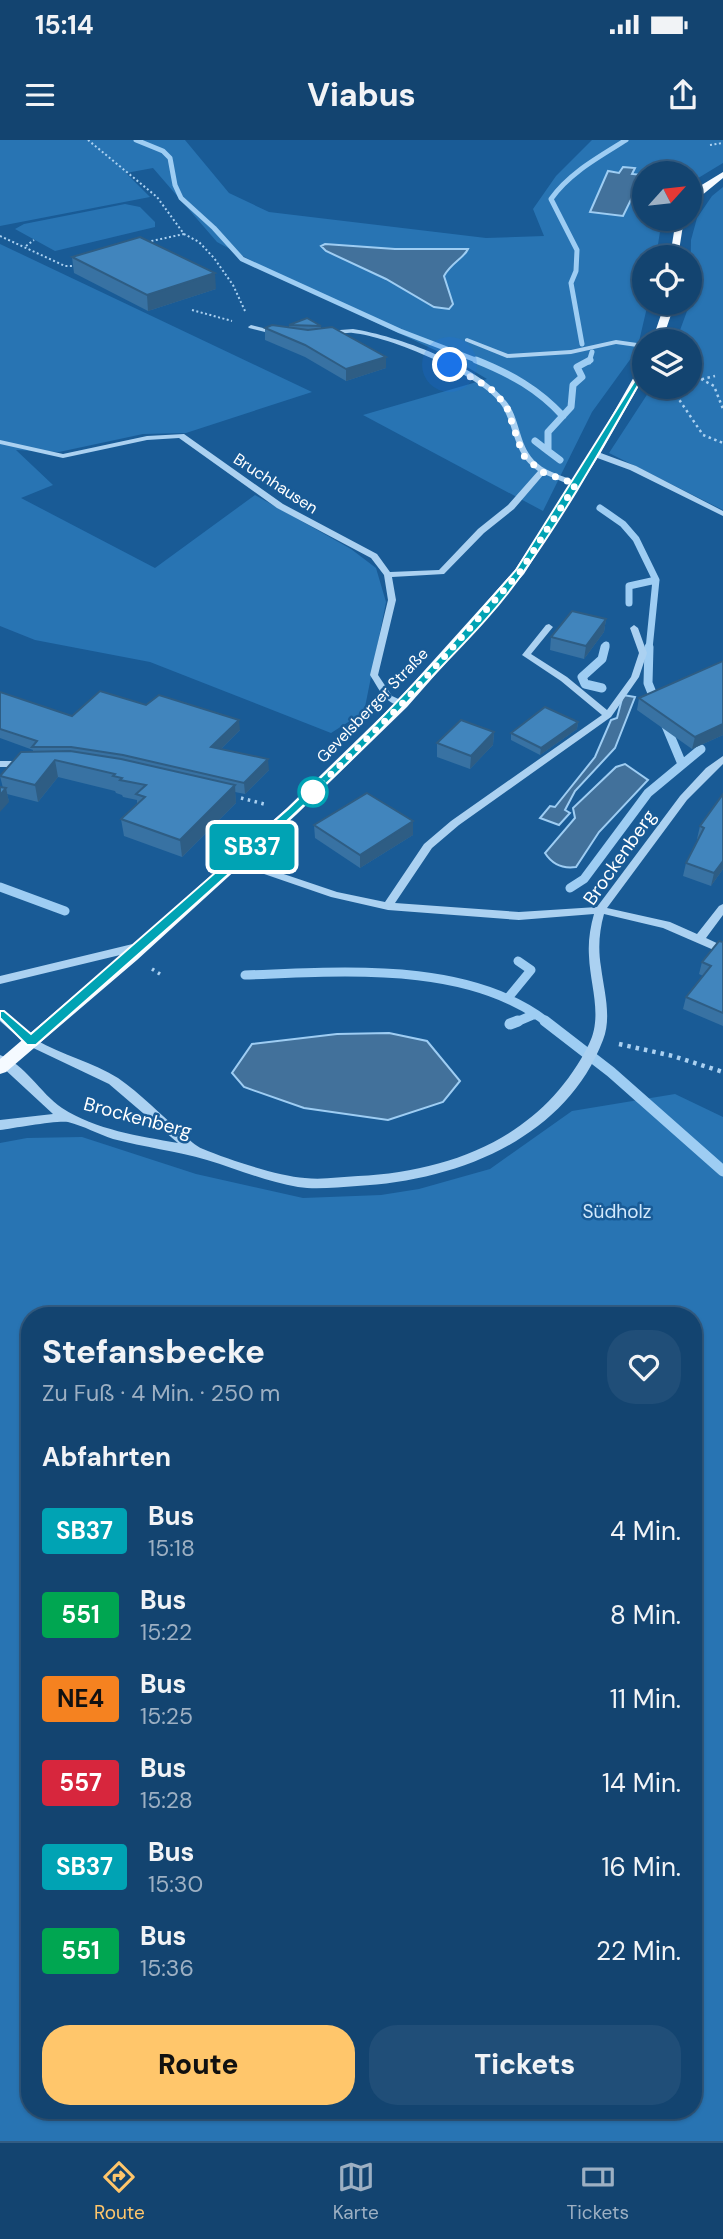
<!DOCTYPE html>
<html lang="de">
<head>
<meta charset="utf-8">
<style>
  :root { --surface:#134470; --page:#204e78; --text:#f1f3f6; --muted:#9db0c3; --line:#325c83; --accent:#ffc66b }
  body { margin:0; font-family:"DM Sans",sans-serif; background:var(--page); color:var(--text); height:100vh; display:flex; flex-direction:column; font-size:26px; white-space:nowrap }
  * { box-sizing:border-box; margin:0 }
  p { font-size:23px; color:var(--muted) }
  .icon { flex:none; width:38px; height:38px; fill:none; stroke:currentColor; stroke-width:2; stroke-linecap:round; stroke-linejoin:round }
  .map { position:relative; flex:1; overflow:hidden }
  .sheet { position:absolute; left:21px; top:1167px; width:681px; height:812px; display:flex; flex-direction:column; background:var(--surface); border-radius:28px; box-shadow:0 2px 5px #0004,0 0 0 2px var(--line) }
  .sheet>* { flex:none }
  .badge { padding:0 14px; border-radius:5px; font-size:24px; line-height:46px }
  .needle { width:46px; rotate:63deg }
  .buttons { position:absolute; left:632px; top:21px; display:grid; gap:14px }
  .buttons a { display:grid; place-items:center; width:70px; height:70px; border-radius:50%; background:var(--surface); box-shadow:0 2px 5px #0004,0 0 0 2px var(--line); font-size:35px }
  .you { position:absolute; width:35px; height:35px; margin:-18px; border:5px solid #fff; border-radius:50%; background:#1a73e8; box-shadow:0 0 0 10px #1a73e833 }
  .map>.badge { position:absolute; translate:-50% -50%; box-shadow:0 0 0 4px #fff }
  h2 { padding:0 21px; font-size:26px; line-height:63px }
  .round { display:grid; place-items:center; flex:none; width:74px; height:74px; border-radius:28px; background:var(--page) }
  .head { display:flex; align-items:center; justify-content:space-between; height:119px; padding:0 21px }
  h1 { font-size:33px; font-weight:800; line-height:52px }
  .primary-button { display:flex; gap:14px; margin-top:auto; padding:14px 21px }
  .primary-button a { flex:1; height:80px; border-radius:28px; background:var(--accent); color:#111; font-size:28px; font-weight:800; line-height:80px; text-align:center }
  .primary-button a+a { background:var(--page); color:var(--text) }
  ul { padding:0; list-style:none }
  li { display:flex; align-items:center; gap:21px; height:84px; padding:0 21px }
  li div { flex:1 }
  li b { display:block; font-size:26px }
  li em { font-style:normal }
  li .badge { min-width:77px; font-weight:700; text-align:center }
  .status { display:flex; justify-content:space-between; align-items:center; height:49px; padding:0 35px; background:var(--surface); direction:ltr }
  .status svg { height:19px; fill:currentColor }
  header { display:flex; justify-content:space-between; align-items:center; height:91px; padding:0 21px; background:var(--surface); font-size:32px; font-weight:800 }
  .dock { display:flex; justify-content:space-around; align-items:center; height:98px; border-top:2px solid var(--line); background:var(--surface); font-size:19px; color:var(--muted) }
  .dock a { display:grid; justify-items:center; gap:4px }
  .dock .current { color:var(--accent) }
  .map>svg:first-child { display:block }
  .green { fill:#2874b3; fill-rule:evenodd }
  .water { fill:#42719b; stroke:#9ecdf3; stroke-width:2 }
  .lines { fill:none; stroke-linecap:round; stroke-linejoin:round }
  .stream-far3 { stroke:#9ecdf3; stroke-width:5 }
  .stream-far2 { stroke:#9ecdf3; stroke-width:7 }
  .stream-far1 { stroke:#9ecdf3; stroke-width:9 }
  .stream { stroke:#9ecdf3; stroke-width:11 }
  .path-far3 { stroke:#abd1f1; stroke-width:2; stroke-dasharray:2 2.5; stroke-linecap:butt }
  .path-far2 { stroke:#abd1f1; stroke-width:2.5; stroke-dasharray:2.5 3.5; stroke-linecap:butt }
  .path-far1 { stroke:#abd1f1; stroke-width:3.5; stroke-dasharray:2.5 4.5; stroke-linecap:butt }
  .path { stroke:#abd1f1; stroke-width:4.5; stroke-dasharray:3.5 5; stroke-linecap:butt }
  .minor { fill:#abd1f1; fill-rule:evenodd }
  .major { fill:#f5faff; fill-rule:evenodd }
  .wall { fill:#3872a3 }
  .shaded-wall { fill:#2e5d84 }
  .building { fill:#4185bd; stroke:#2e5d84; stroke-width:2 }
  .line { fill:#00a3b4; stroke:#fff; stroke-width:2 }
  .walk { stroke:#fff; stroke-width:7; stroke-dasharray:0 12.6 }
  .stop-dot { fill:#fff; stroke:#00a3b4; stroke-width:3.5 }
  .labels { text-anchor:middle; stroke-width:5; stroke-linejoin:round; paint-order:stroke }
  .far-street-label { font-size:16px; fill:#fff; stroke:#195b96 }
  .street-label { font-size:19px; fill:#fff; stroke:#195b96 }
  .park-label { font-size:19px; fill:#d2e9fc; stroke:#195b96 }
</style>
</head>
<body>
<div class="status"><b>15:14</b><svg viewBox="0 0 49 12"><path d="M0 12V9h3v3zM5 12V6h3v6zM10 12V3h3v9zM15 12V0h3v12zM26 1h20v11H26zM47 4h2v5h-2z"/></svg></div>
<header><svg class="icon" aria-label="menu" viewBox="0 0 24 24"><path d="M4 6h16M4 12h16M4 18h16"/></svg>Viabus<svg class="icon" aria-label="share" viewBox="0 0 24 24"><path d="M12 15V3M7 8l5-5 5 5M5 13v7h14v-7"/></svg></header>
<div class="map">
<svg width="723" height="2001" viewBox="0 0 723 2001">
  <rect width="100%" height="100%" fill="#195b96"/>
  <path class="green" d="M 0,0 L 185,0 L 229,53 L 269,72 L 486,98 L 544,96 L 533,69 L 556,36 L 592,0 L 723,0 L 723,23 L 690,43 L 690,33 L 644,33 L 644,79 L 662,79 L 656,117 L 644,117 L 644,163 L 648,163 L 637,210 L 592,272 L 543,371 L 363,275 L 487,239 L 452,218 L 302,148 L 217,102 L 153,28 L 126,33 L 150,57 L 0,86 Z
    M 723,47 L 723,370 L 609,313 L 652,247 L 690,247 L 690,201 L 676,201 L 690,163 L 691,100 L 697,78 L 712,56 Z
    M 125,64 L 140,67 L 155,82 L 155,87 L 55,111 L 15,89 L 24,84 Z
    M 0,104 L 312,252 L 186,293 L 143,294 L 59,312 L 16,310 L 53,345 L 21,358 L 155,428 L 255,355 L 351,409 L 376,428 L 386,462 L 364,572 L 331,593 L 150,522 L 35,500 L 0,486 Z
    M 675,954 L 723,977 L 723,2001 L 0,2001 L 0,1003 L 27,998 L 82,997 L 196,1034 L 303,1058 L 381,1055 L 419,1049 L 490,1029 L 572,971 ZM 693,1176 L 693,1970 L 30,1970 L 30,1176 Z"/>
  <path class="water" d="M 623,27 L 635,28 L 632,34 L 643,35 L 623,76 L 590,72 L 608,31 L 619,33 Z
    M 325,104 L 395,109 L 468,109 C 464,118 451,123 444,136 L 453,164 L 449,169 L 434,167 L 386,139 L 326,111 L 321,106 Z
    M 623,555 L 635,557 L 615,608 L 575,651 L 565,670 L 570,673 L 559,685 L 540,678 L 550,666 L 555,667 L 595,617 L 611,580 L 617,578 Z
    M 625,624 L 648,640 L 599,692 L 576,727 C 562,729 552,724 545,713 L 575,678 L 573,668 L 616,627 Z
    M 389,893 L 427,901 L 460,941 L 443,962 L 388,980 L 304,968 L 244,947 L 232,933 L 252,904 L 337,894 Z"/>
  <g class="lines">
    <path class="stream-far3" d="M 136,0 L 163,11 L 170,18 L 175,45 L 181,58 L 214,88 L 242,119 L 400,191 L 481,222
      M 582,204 L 571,143 L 576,131 L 577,110 L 551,59 C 569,33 599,17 626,0
      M 589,222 L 592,212"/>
    <path class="stream-far2" d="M 476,220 C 511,234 538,249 563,276
      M 535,301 L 548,311
      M 560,320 L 548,311 L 548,292 L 571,267 L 573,245 L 582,237 L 577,227 L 590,220
      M 600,368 L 623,384 L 636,399 L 656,440 L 649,509
      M 629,463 L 629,446 L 656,440
      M 605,509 L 606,505"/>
    <path class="stream-far1" d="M 649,507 L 648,543 L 656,563
      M 602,548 L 585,544 L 582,537 L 602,519 L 605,507
      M 664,581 L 682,624
      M 0,747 L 65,771
      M 570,748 L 584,739 L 648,653 L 701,609
      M 245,835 C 341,832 468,820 548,883
      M 508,858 L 531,830 L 518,821
      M 514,883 L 535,874"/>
    <path class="stream" d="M 545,881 L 611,932 L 723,1031
      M 510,884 L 518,881"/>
    <path class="path-far3" d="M 88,0 L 157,57 L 184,94 L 199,102 L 214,118 L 233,145 L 245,171
      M 710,5 L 723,3
      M 0,96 L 65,126 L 76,126
      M 147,102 L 184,94
      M 26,106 L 34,100
      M 192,170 L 232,181"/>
    <path class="path-far2" d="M 701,239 L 714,246 L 723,269
      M 690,242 L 715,236
      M 676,247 L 672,249 L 703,295 L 723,303"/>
    <path class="path-far1" d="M 241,658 L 264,664
      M 152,829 L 163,836"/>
    <path class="path" d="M 619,904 L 673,916 L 723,932"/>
    <path class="minor" d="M 251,185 L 283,193 L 284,194 L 281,196 L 249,188 L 248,187 Z
      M 353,189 C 398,196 477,225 506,261 C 521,279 518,307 537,323 C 549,334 567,336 580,344 L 573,346 L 544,334 L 514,369 L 484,393 L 444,434 L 392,437 L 396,460 L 378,535 L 392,556 L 405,562 L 405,566 C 386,566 379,549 370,535 L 388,460 L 384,435 L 371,418 L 277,368 L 179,298 L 147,300 L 63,318 L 0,304 L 0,300 L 63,314 L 147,296 L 184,294 L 283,364 L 377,414 L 390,432 L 439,430 L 478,389 L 508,365 L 538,331 C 513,314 516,290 502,266 C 483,235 388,196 353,193 C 344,192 335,196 326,198 L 323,196 L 340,190 Z
      M 467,198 L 508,214 L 571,210 L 616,200 L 644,204 L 644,208 L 616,204 L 571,214 L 507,218 L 465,201 L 465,199 Z
      M 592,312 L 598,312 L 636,326 L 723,371 L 723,376 L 630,330 L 592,316 Z
      M 549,484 L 553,487 L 531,514 L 567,537 L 607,570 L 631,537 L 639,513 L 630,488 L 634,485 L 638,488 L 647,513 L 639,537 L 611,577 L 459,685 L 432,708 L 395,763 L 519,772 L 597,767 L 680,656 L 706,628 L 723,616 L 723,624 L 687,660 L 607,768 L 670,782 L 697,794 L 719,766 L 723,764 L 723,775 L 706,798 L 723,806 L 723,814 L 663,788 L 604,774 C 599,792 598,809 601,827 C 604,851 612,877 603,900 C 565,1000 455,1041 357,1046 C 338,1047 317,1050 298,1047 C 267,1042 237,1029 207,1020 C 176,1011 144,1007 113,999 C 98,994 84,986 68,982 C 58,980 14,988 0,990 L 0,980 L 53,974 L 0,925 L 0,915 C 25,924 40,953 62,968 C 96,990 139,996 178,1003 L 109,944 L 27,905 L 0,881 L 0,871 L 4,872 C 14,881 25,893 36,900 C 62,915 93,922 118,938 C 141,954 161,975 182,993 C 189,999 195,1006 203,1009 C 230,1020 277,1036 305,1038 C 322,1040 340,1037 358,1036 C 455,1031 544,995 589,904 C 603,876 590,845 589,816 C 588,802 590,788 594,774 L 519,780 L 388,770 L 331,757 L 232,723 L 231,721 L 236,718 L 337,752 L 385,762 L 424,704 L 451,681 L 602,575 L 561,541 L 522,515 L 546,485 Z
      M 0,621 L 28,621 L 33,624 L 28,627 L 0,627 Z
      M 141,802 L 146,806 L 145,809 L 0,844 L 0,836 Z"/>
    <path class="major" d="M 723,32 L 723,38 L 690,65 L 690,59 L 700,46 Z
      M 676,79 L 684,79 L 678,117 L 670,117 Z
      M 665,163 L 675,163 L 662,201 L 652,201 Z
      M 644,225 L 644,237 L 600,314 L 524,434 L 407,567 L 297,674 L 137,820 L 6,932 L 0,934 L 0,919 L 125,812 L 287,668 L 397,561 L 515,430 L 590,314 L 639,228 Z"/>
  </g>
  <path class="wall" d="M 72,117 L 216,149 L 148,171 L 74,133 Z
    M 289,185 L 321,186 L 321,188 L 386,228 L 346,241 L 305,217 L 265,200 L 265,188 L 289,188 Z
    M 606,479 L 604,492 L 584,519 L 550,510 L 551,497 Z
    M 723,521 L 723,595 L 692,609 L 637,570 L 639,558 Z
    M 0,552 L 72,576 L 146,565 L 240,590 L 221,609 L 269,630 L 245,654 L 235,652 L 236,663 L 182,717 L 124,696 L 121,679 L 137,664 L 137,660 L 123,657 L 122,655 L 116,653 L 115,651 L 58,637 L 38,662 L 7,654 L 9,662 L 3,648 L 0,636 L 33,612 L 33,610 L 0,598 Z
    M 578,582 L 577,589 L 540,615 L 511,600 L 511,593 Z
    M 494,592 L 493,605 L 470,629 L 437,617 L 437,603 Z
    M 723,654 L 723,729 L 711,746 L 683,736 L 686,723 L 699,699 L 697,699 L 700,686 Z
    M 314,685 L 413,695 L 360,728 L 315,698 Z
    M 723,802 L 723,886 L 683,869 L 686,857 L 703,836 L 699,834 L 702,822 Z"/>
  <path class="shaded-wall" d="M 215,133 L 216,149 L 148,171 L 147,155 Z
    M 386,217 L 386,228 L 346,241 L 346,229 Z
    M 606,479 L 604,492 L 584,519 L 586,506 Z
    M 239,580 L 240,590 L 212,618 L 211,607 Z
    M 578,582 L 577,589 L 540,615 L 541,608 Z
    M 723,584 L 723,595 L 692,609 L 695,597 Z
    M 494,592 L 493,605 L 470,629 L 471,616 Z
    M 268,619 L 269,630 L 245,654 L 244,643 Z
    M 55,620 L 58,637 L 38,662 L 35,645 Z
    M 235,645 L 236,663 L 182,717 L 180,700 Z
    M 6,648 L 9,662 L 0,672 L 0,655 Z
    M 413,681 L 413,695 L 360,728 L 360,715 Z
    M 723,721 L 723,729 L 711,746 L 714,733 Z"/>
  <path class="building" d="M 140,97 L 215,133 L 147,155 L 72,117 Z
    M 307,178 L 321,186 L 289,185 Z
    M 272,185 L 308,190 L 332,187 L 386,217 L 346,229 L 305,205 L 265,188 Z
    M 572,471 L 606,479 L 586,506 L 551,497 Z
    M 723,521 L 723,584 L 695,597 L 639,558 Z
    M 100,551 L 146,565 L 159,555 L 239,580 L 211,607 L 268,619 L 244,643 L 123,615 L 71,607 L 32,607 L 37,601 L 0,589 L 0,552 L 72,576 Z
    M 545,567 L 578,582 L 541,608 L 511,593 Z
    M 461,580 L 494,592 L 471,616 L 437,603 Z
    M 70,611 L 121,619 L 235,645 L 180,700 L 121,679 L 145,657 L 136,654 L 146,645 L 120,640 L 122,638 L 113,636 L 115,634 L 55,620 L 35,645 L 0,636 L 21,612 Z
    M 0,647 L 6,648 L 0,655 Z
    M 367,653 L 413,681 L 360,715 L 314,685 Z
    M 723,654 L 723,721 L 714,733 L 686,723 L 704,688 L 700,686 Z
    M 719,801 L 723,802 L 723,873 L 686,857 L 711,826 L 702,822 Z"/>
  <path class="line" d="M 644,226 L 648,228 C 608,297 570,367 524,431 C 495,474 455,512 419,550 C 300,677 166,789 36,905 L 27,905 L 0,878 L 0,871 L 4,871 L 31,894 L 288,669 L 368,592 L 447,509 L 516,430 Z"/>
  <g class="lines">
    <path class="walk" d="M 313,652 L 402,564 L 520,432 L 576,344 L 542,332 L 523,315 L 506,265 L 490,248 L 450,225"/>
  </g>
  <circle class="stop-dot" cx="313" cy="652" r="14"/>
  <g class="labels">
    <g class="far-street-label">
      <text transform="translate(276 343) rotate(33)" y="6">Bruchhausen</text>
      <text transform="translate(372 565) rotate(-46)" y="6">Gevelsberger Straße</text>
    </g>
    <g class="street-label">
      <text transform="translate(619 717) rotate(-55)" y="7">Brockenberg</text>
      <text transform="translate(138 977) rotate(15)" y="7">Brockenberg</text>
    </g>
    <g class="park-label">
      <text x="617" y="1078">Südholz</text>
    </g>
  </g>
</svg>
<div class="buttons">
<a><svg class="needle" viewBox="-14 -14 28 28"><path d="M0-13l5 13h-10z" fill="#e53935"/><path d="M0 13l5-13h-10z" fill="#9db0c3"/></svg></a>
<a><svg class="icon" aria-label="locate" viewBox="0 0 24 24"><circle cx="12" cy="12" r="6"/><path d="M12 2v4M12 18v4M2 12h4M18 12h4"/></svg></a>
<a><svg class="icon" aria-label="layers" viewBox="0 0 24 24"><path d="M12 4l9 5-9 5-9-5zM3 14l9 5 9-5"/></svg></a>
</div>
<div class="you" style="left:450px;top:225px"></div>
<b class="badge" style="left:252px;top:707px;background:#00a3b4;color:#fff">SB37</b>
<section class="sheet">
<div class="head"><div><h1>Stefansbecke</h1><p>Zu Fuß · 4 Min. · 250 m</p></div><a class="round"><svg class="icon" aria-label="heart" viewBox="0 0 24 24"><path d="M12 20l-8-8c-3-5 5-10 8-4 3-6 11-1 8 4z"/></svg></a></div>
<h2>Abfahrten</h2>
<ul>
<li><span class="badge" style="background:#00a3b4;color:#fff">SB37</span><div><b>Bus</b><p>15:18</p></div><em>4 Min.</em></li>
<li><span class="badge" style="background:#00a651;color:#fff">551</span><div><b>Bus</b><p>15:22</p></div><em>8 Min.</em></li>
<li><span class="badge" style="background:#f58220;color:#111">NE4</span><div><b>Bus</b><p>15:25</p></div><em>11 Min.</em></li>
<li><span class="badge" style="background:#d7263d;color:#fff">557</span><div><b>Bus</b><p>15:28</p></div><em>14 Min.</em></li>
<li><span class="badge" style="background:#00a3b4;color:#fff">SB37</span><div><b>Bus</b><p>15:30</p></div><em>16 Min.</em></li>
<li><span class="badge" style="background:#00a651;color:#fff">551</span><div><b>Bus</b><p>15:36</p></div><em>22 Min.</em></li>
</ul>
<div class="primary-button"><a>Route</a><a>Tickets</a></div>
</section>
</div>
<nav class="dock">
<a class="current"><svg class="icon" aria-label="directions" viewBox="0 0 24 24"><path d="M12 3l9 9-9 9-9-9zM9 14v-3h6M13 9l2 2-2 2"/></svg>Route</a>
<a><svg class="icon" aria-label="map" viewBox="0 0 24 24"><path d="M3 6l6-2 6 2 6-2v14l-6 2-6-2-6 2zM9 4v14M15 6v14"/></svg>Karte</a>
<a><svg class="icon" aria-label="tickets" viewBox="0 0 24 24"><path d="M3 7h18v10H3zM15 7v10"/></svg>Tickets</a>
</nav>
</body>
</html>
